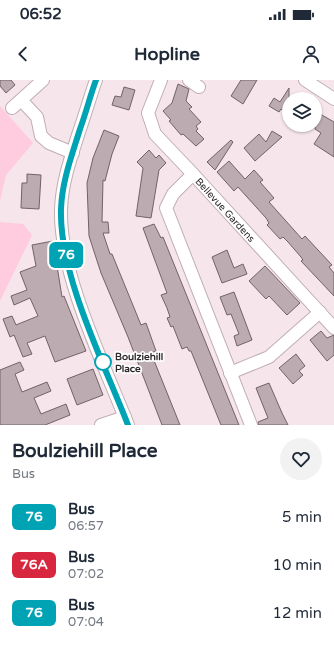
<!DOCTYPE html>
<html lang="en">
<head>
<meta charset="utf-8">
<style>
  :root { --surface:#fff; --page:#f2f2f3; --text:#1f2937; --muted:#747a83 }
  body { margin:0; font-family:"Varela Round",sans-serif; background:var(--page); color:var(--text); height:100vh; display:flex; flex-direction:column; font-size:15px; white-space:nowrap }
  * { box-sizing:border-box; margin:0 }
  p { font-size:13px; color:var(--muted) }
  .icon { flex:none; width:22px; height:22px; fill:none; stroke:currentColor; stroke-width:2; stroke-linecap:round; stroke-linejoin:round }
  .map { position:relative; height:345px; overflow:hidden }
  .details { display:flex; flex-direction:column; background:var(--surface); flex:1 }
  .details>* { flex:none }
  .badge { padding:0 8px; border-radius:6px; font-size:14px; line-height:26px }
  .tools { position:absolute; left:282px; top:12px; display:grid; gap:8px }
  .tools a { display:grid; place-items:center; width:40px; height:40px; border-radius:50%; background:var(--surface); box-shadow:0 1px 3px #0004; font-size:20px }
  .map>.badge { position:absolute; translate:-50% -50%; box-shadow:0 0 0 2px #fff }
  .round { display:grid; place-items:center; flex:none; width:42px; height:42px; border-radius:21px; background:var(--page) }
  .overview { display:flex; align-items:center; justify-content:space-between; height:68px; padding:0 12px }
  h1 { font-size:19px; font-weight:700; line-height:30px }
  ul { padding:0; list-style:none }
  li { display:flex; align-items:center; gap:12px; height:48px; padding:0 12px }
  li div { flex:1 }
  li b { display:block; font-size:15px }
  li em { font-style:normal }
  li .badge { min-width:44px; font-weight:700; text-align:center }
  .status { display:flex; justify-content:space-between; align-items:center; height:28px; padding:0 20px; background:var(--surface); direction:ltr }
  .status svg { height:11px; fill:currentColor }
  header { display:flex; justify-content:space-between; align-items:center; height:52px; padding:0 12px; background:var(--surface); font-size:18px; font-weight:700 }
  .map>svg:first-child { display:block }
  .green { fill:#ffcbde }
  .building { fill:#bcacb2; stroke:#716368 }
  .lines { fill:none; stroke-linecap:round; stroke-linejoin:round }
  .minor-casing { stroke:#bfafb5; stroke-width:14 }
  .minor { stroke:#fff; stroke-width:12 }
  .line-casing { stroke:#fff; stroke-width:9 }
  .line { stroke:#00a3b4; stroke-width:6 }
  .stop-dot { fill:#fff; stroke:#00a3b4; stroke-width:2 }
  .labels { text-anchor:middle; stroke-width:3.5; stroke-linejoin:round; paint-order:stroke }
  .street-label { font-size:10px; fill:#2f292b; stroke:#fff }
  .stop-label { font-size:10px; font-weight:bold; fill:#2f292b; stroke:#fff; text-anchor:start }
</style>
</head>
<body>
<div class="status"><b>06:52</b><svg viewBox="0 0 49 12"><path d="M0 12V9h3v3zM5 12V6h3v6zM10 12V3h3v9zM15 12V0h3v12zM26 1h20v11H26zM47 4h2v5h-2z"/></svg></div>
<header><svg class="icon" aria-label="back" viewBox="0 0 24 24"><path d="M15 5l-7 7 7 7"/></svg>Hopline<svg class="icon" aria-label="person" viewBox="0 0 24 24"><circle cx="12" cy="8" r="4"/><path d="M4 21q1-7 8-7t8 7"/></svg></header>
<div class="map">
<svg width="334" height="345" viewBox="0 0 334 345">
  <rect width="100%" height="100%" fill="#f6e5eb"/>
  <path class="green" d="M 0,26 L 33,63 L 6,95 L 0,121 Z
    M 0,142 L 23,144 L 32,155 L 0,221 Z"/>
  <path class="building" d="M 0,0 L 11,0 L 15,5 L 6,13 L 0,6 Z
    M 241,0 L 257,0 L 243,24 L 231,16 Z
    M 178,4 L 189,9 L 186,21 L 192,27 L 189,29 L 201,42 L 196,46 L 198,49 L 196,51 L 204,59 L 196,66 L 183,54 L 181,55 L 169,41 L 171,40 L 163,31 L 172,23 Z
    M 124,7 L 135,10 L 129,30 L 112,25 L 115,16 L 121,17 Z
    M 289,8 L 289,34 L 281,29 L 279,32 L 269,26 L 274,18 L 280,22 Z
    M 315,31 L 334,42 L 334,77 L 314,64 L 321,53 L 315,49 Z
    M 104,50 L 119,56 L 112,74 L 105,101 L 103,100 L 102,142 L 108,142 L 109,153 L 103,153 L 110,174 L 112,174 L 141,245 L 146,243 L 156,271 L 151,273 L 180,345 L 162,345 L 128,257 L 101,193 L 89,156 L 87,103 L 93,78 Z
    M 272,51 L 282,57 L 255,81 L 244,68 L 259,54 L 266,62 Z
    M 231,60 L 233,62 L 215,90 L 207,82 Z
    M 149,70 L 156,78 L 159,75 L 166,83 L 159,90 L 151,138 L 136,136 L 143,88 L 137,82 Z
    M 229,81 L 245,99 L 254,90 L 263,100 L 260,102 L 274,118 L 269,122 L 302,159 L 305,156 L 332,185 L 329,187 L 334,193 L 334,216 L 301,181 L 303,180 L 301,177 L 288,162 L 283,157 L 280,159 L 267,145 L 269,143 L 266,138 L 238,107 L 234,111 L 217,92 Z
    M 27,94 L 41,95 L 39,129 L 21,128 L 22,103 L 27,103 Z
    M 154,144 L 161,158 L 163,157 L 239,345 L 221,345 L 191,271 L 189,271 L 187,267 L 182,269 L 173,246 L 171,247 L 167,238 L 170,237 L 167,228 L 161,215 L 167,213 L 143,148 Z
    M 53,161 L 62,217 L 64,216 L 86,271 L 55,282 L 45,256 L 27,263 L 32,274 L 23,277 L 14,255 L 10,257 L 3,239 L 12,236 L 16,245 L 38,236 L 30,218 L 14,225 L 11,216 L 27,210 L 20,192 L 36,186 L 32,165 Z
    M 227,170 L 234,188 L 243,184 L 247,194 L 222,203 L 212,177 Z
    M 265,186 L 300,223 L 287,235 L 269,216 L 266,219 L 249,201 Z
    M 234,212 L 252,260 L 237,266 L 234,256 L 239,254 L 231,234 L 227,235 L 220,217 Z
    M 321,251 L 327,258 L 334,255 L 334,275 L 327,281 L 310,260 Z
    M 296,274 L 305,286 L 299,291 L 303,295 L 293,304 L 279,288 Z
    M 20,282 L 24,290 L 15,294 L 22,312 L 47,302 L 51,311 L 34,318 L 41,334 L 66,324 L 70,335 L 45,345 L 0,345 L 0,290 Z
    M 93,289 L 103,315 L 77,325 L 67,299 Z
    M 269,303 L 282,333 L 288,345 L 258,345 L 258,342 L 268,338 L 256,308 Z"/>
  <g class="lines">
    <g class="minor-casing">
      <g id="minor">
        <path d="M 96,0 C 90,17 85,35 79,52 C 71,77 62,102 61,129 C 59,194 104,284 128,345"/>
        <path id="s1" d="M 161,0 L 148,33 L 155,54 L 193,94 L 334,248"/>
        <path d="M 189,0 L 199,7"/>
        <path d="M 305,0 L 334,19"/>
        <path d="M 21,20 L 37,37 L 41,56 L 49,63 L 73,73"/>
        <path d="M 12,28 L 43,0"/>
        <path d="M 193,94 L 173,114 L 166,128 L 251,345"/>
        <path d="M 230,293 L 269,277 L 320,232"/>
        <path d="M 101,345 L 125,337"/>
      </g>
    </g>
    <use href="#minor" class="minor"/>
  </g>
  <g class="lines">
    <g class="line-casing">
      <path id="line" d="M 96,0 C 90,16 86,33 80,49 C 72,75 62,101 61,129 C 59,195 104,283 128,345"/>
    </g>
    <use href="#line" class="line"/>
  </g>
  <circle class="stop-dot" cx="103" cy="282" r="8"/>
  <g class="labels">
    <g class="street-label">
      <text dy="4" stroke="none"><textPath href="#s1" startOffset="161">Bellevue Gardens</textPath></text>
    </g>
    <g class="stop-label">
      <text x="115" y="280">Boulziehill<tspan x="115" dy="12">Place</tspan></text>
    </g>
  </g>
</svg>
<div class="tools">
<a><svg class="icon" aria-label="layers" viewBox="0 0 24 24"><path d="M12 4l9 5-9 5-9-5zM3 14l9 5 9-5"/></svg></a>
</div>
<b class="badge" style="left:66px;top:175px;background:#00a3b4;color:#fff">76</b>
</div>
<section class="details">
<div class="overview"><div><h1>Boulziehill Place</h1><p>Bus</p></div><a class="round"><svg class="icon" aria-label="heart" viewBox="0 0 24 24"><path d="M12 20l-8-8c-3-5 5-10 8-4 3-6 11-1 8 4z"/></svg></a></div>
<ul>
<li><span class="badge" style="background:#00a3b4;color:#fff">76</span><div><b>Bus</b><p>06:57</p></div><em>5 min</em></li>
<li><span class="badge" style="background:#d7263d;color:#fff">76A</span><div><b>Bus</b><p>07:02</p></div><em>10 min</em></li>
<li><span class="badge" style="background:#00a3b4;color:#fff">76</span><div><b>Bus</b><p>07:04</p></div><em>12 min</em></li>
</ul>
</section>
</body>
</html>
